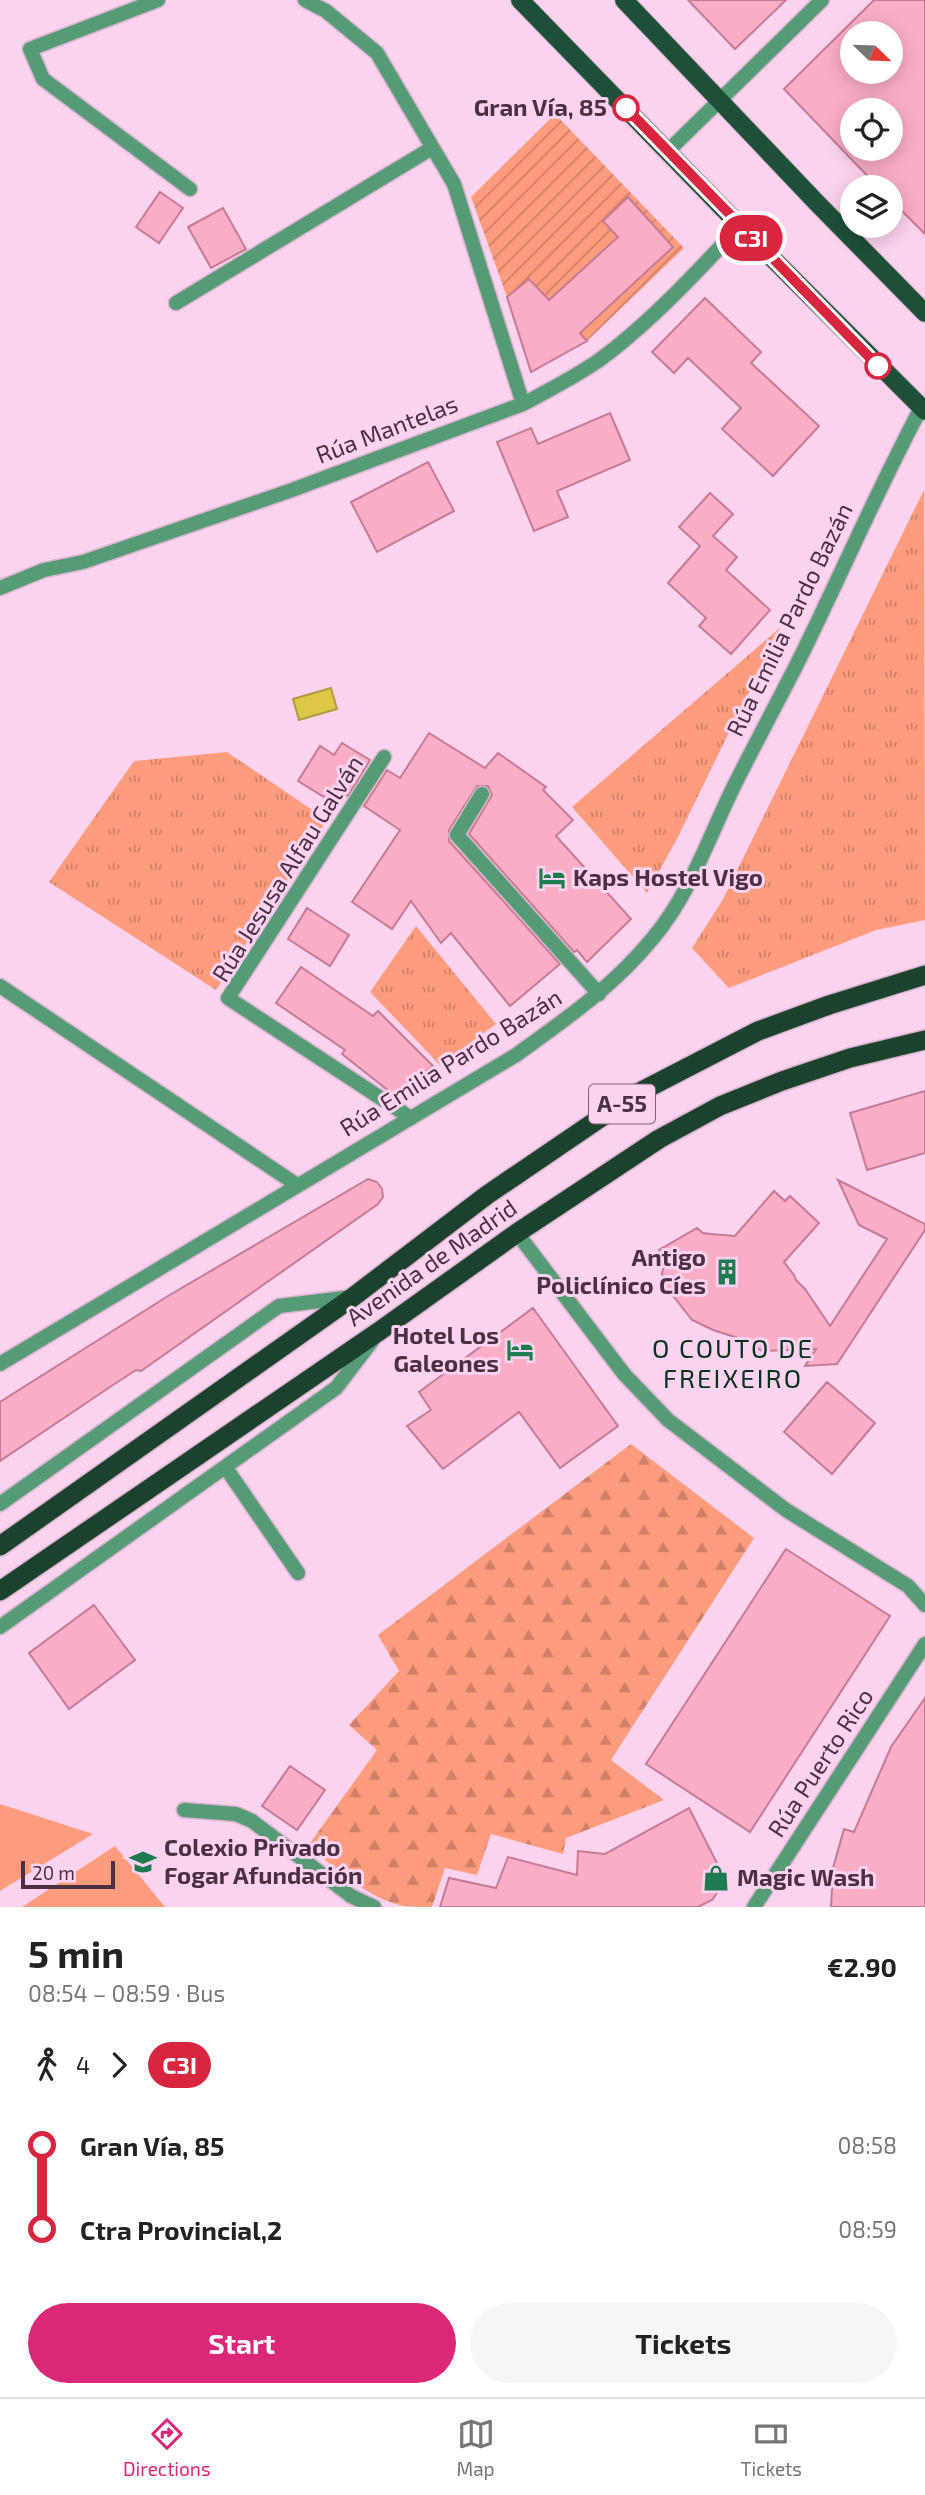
<!DOCTYPE html>
<html lang="en">
<head>
<meta charset="utf-8">
<style>
  :root { --surface:#fff; --page:#f6f6f6; --text:#222; --muted:#767676; --line:#e0e0e0; --accent:#db2777 }
  body { margin:0; font-family:"Exo 2",sans-serif; background:var(--page); color:var(--text); height:100vh; display:flex; flex-direction:column; font-size:26px; white-space:nowrap }
  * { box-sizing:border-box; margin:0 }
  p { font-size:23px; color:var(--muted) }
  .icon { flex:none; width:38px; height:38px; fill:none; stroke:currentColor; stroke-width:2; stroke-linecap:round; stroke-linejoin:round }
  .map { position:relative; height:1907px; overflow:hidden }
  .sheet { display:flex; flex-direction:column; background:var(--surface); flex:1 }
  .sheet>* { flex:none }
  .badge { padding:0 14px; border-radius:23px; font-size:24px; line-height:46px }
  .needle { width:46px; rotate:113deg }
  .buttons { position:absolute; left:840px; top:21px; display:grid; gap:14px }
  .buttons a { display:grid; place-items:center; width:63px; height:63px; border-radius:50%; background:var(--surface); box-shadow:0 4px 18px #0003; font-size:35px }
  .scale { position:absolute; left:21px; bottom:18px; width:94px; box-sizing:border-box; padding-left:7px; border:4px solid #4a3042; border-top:0; font-size:19px; line-height:24px; white-space:nowrap; color:#4a3042; -webkit-text-stroke:5px #fcd3ee; paint-order:stroke }
  .map>.badge { position:absolute; translate:-50% -50%; box-shadow:0 0 0 4px #fff }
  .legs { display:flex; align-items:center; gap:10px; height:77px; padding:0 28px; font-size:23px }
  .legs p { margin-inline-start:auto }
  .overview { display:flex; align-items:center; justify-content:space-between; height:119px; padding:0 28px }
  h1 { font-size:38px; font-weight:700; line-height:52px }
  .button { display:flex; gap:14px; margin-top:auto; padding:14px 28px }
  .button a { flex:1; height:80px; border-radius:42px; background:var(--accent); color:#fff; font-size:28px; font-weight:700; line-height:80px; text-align:center }
  .button a+a { background:var(--page); color:var(--text) }
  ul { padding:0 28px; list-style:none }
  li { display:flex; align-items:center; gap:24px; height:84px; font-size:26px }
  li i { display:grid; place-items:center; width:10px; height:100%; margin:0 9px; background:currentColor }
  li i::after { content:''; width:18px; height:18px; margin:-9px; border:5px solid; border-radius:50%; background:var(--surface) }
  li p { margin-inline-start:auto }
  li:first-child i { background:linear-gradient(#0000 50%,currentColor 0) }
  li:last-child i { background:linear-gradient(currentColor 50%,#0000 0) }
  .menu { display:flex; justify-content:space-around; align-items:center; height:98px; border-top:2px solid var(--line); background:var(--surface); font-size:19px; color:var(--muted) }
  .menu a { display:grid; justify-items:center; gap:4px }
  .menu .current { color:var(--accent) }
  .map>svg:first-child { display:block }
  .grass { fill:url(#grass-tufts) }
  .forest { fill:url(#forest-firs) }
  .garden { fill:url(#garden-furrows) }
  .pitch { fill:#fd9c7d }
  .water { fill:#dec746; stroke:#b29a45; stroke-width:2 }
  .building { fill:#faadc5; stroke:#c47b93; stroke-width:2; fill-rule:evenodd }
  .lines { fill:none; stroke-linecap:round; stroke-linejoin:round }
  .service-casing { stroke:#d8b2cc; stroke-width:17 }
  .minor-casing { stroke:#d8b2cc; stroke-width:17 }
  .tertiary-casing { stroke:#d8b2cc; stroke-width:17 }
  .primary-casing { stroke:#d8b2cc; stroke-width:20 }
  .trunk-casing { stroke:#d8b2cc; stroke-width:22 }
  .service { stroke:#549b76; stroke-width:14 }
  .minor { stroke:#549b76; stroke-width:14 }
  .tertiary { stroke:#549b76; stroke-width:14 }
  .primary { stroke:#1d5037; stroke-width:18 }
  .trunk { stroke:#1c422e; stroke-width:19 }
  .line-1-casing { stroke:#fff; stroke-width:16 }
  .line-1 { stroke:#d7263d; stroke-width:10 }
  .stop-1-dot { fill:#fff; stroke:#d7263d; stroke-width:3.5 }
  .labels { text-anchor:middle; stroke-width:6; stroke-linejoin:round; paint-order:stroke }
  .shield { fill:#fcd3ee; stroke:#7f6176; stroke-width:2 }
  .shield-label { font-size:23px; font-weight:bold; fill:#4a3042 }
  .stop-label { font-size:24px; font-weight:bold; fill:#4a3042; stroke:#fcd3ee; text-anchor:end }
  .street-label { font-size:24px; fill:#4a3042; stroke:#fcd3ee }
  .poi-label { font-size:24px; font-weight:bold; fill:#4a3042; stroke:#fcd3ee; text-anchor:start }
  .neighbourhood-label { font-size:26px; letter-spacing:2px; fill:#05321e; stroke:#fcd3ee }
</style>
</head>
<body>
<div class="map">
<svg width="925" height="1907" viewBox="0 0 925 1907">
  <defs>
    <pattern id="grass-tufts" width="24" height="20" patternUnits="userSpaceOnUse" patternTransform="scale(1.75)"><rect width="24" height="20" fill="#fd9c7d"/><path d="M3 7l-1-3M5 7V3M7 7l1-3M15 17l-1-3M17 17v-4M19 17l1-3" fill="none" stroke="#cf8068"/></pattern>
    <pattern id="forest-firs" width="22" height="20" patternUnits="userSpaceOnUse" patternTransform="scale(1.75)"><rect width="22" height="20" fill="#fd9c7d"/><path d="M5 1l3.5 6h-7zM16 11l3.5 6h-7z" fill="#cf8068"/></pattern>
    <pattern id="garden-furrows" width="10" height="10" patternUnits="userSpaceOnUse" patternTransform="scale(1.75)"><rect width="10" height="10" fill="#fd9c7d"/><path d="M-1 1l2-2M0 10L10 0M9 11l2-2" fill="none" stroke="#cf8068"/></pattern>
  </defs>
  <rect width="100%" height="100%" fill="#fcd3ee"/>
  <path class="grass" d="M 924,490 L 925,920 L 876,930 L 729,988 L 692,948 L 722,901 Z
    M 780,628 L 677,839 L 647,893 L 572,807 Z
    M 227,752 L 327,820 L 216,990 L 49,882 L 134,761 Z
    M 416,926 L 496,1024 L 440,1065 L 370,992 Z"/>
  <path class="forest" d="M 631,1444 L 754,1538 L 611,1760 L 664,1800 L 566,1838 L 563,1854 L 491,1834 L 477,1875 L 445,1868 L 432,1907 C 423,1907 413,1907 404,1906 C 368,1899 336,1868 308,1846 L 377,1750 L 349,1725 L 399,1671 L 378,1635 Z"/>
  <path class="garden" d="M 555,114 L 684,248 L 587,341 L 530,279 L 507,297 L 471,197 Z"/>
  <path class="pitch" d="M 0,1804 L 93,1834 L 0,1891 Z
    M 115,1846 L 165,1907 L 22,1907 Z"/>
  <path class="water" d="M 331,688 L 337,709 L 299,720 L 293,699 Z"/>
  <path class="building" d="M 688,0 L 786,0 L 735,49 Z
    M 874,0 L 925,0 L 925,234 L 891,200 L 891,187 L 878,187 L 784,89 ZM 852,33 L 891,33 L 891,72 L 852,72 ZM 852,110 L 891,110 L 891,149 L 852,149 Z
    M 160,192 L 183,208 L 159,243 L 136,227 Z
    M 628,197 L 673,247 L 580,333 L 587,341 L 531,372 L 507,297 L 529,279 L 549,300 L 618,237 L 603,221 Z
    M 223,208 L 246,249 L 211,268 L 188,227 Z
    M 705,298 L 761,352 L 751,363 L 819,426 L 773,476 L 722,429 L 741,408 L 688,358 L 674,373 L 652,352 Z
    M 610,413 L 630,460 L 557,491 L 568,517 L 534,531 L 497,442 L 531,428 L 538,444 Z
    M 428,462 L 454,511 L 377,552 L 351,502 Z
    M 710,493 L 733,514 L 713,536 L 737,557 L 726,570 L 770,610 L 731,654 L 699,626 L 706,618 L 668,583 L 700,546 L 679,527 Z
    M 429,733 L 485,768 L 498,753 L 546,787 L 543,790 L 573,820 L 556,836 L 631,919 L 587,962 L 577,950 L 574,952 L 469,834 L 492,795 L 488,786 L 477,786 L 449,830 L 449,841 L 560,964 L 510,1006 L 451,933 L 441,943 L 411,901 L 392,929 L 352,902 L 400,830 L 364,806 L 387,770 L 400,778 Z
    M 342,743 L 370,760 L 348,796 L 344,793 L 337,805 L 298,781 L 320,746 L 334,755 Z
    M 307,908 L 349,935 L 330,966 L 288,939 Z
    M 301,967 L 373,1016 L 378,1011 L 433,1066 L 394,1095 L 342,1054 L 345,1050 L 276,1003 Z
    M 925,1091 L 925,1153 L 867,1170 L 850,1113 Z
    M 368,1179 L 377,1182 L 382,1189 L 383,1197 L 378,1204 L 141,1371 L 136,1370 L 110,1387 L 0,1461 L 0,1402 L 168,1296 Z
    M 838,1180 L 925,1224 L 925,1230 L 837,1364 L 805,1366 L 816,1349 L 762,1351 L 741,1339 L 713,1330 L 692,1320 L 674,1297 L 665,1291 L 662,1273 L 666,1258 L 659,1250 L 697,1228 L 703,1233 L 711,1234 L 735,1236 L 774,1191 L 785,1201 L 790,1196 L 819,1223 L 784,1262 L 794,1275 L 796,1280 L 805,1289 L 830,1326 L 887,1239 L 859,1225 Z
    M 533,1308 L 618,1426 L 560,1468 L 519,1412 L 443,1469 L 407,1426 L 431,1410 L 419,1392 Z
    M 827,1382 L 875,1423 L 832,1474 L 784,1432 Z
    M 786,1549 L 890,1616 L 750,1832 L 646,1764 Z
    M 94,1605 L 135,1660 L 69,1709 L 29,1653 Z
    M 925,1698 L 925,1907 L 831,1907 L 833,1868 L 844,1829 L 854,1832 L 891,1747 Z
    M 290,1766 L 325,1790 L 297,1830 L 262,1806 Z
    M 689,1808 L 726,1881 L 712,1900 L 698,1907 L 440,1907 L 449,1878 L 496,1888 L 508,1857 L 577,1875 L 578,1851 L 605,1854 Z"/>
  <g class="lines">
    <g class="service-casing">
      <path id="service" d="M 482,794 L 457,835 L 599,994
        M 226,1468 L 298,1573"/>
    </g>
    <g class="minor-casing">
      <path id="minor" d="M 158,0 L 30,49 L 43,79 L 190,189
        M 305,0 L 326,11 L 377,53 L 454,184 L 523,404
        M 668,151 L 822,0
        M 176,303 L 432,148
        M 0,588 L 44,570 L 83,562 L 292,490 L 523,404 C 548,391 574,377 598,361 C 649,324 697,272 740,226
        M 384,757 L 228,998 L 411,1118
        M 0,986 L 297,1185
        M 517,1233 L 624,1374 L 668,1420 L 786,1510 L 908,1586 L 925,1605
        M 0,1504 L 279,1306 L 352,1297
        M 0,1627 L 336,1388 L 372,1341
        M 184,1810 L 236,1814 L 252,1821 L 351,1896 L 374,1907
        M 754,1907 L 925,1644"/>
    </g>
    <g class="tertiary-casing">
      <path id="tertiary" d="M 0,1364 L 516,1055 C 566,1019 614,986 653,938 C 691,893 709,836 735,784 C 755,744 776,705 796,666 C 839,580 876,492 921,408"/>
    </g>
    <g class="primary-casing">
      <path id="primary" d="M 520,0 L 740,226 L 925,411
        M 624,0 L 816,202 L 925,313"/>
    </g>
    <g class="trunk-casing">
      <path id="trunk" d="M 0,1546 L 353,1297 L 487,1195 L 634,1095 L 758,1031 L 829,1005 L 925,975
        M 0,1591 L 381,1330 L 517,1233 L 659,1139 L 720,1106 L 782,1081 L 850,1058 L 925,1040"/>
    </g>
    <use href="#service" class="service"/>
    <use href="#minor" class="minor"/>
    <use href="#tertiary" class="tertiary"/>
    <use href="#primary" class="primary"/>
    <use href="#trunk" class="trunk"/>
  </g>
  <g class="lines">
    <g class="line-1-casing">
      <path id="line-1" d="M 626,108 L 878,366"/>
    </g>
    <use href="#line-1" class="line-1"/>
  </g>
  <defs>
    <g id="hotel-bare" transform="scale(2.1)"><path d="M-6-4.5h1.5V1H6V5H4.5V3h-9V5H-6ZM-4 0a1.8 1.8 0 1 1 3.6 0ZM.5 0V-2.5h3Q6-2.5 6 0Z" fill="#1e7b51" stroke="#fcd3ee" stroke-width="2.5" paint-order="stroke"/></g>
    <g id="building-bare" transform="scale(2.1)"><path d="M-4-6H4V6H1V3H-1V6H-4ZM-2.5-4.3h1.7v1.8h-1.7ZM.8-4.3h1.7v1.8H.8ZM-2.5-1h1.7V.8h-1.7ZM.8-1h1.7V.8H.8Z" fill="#1e7b51" stroke="#fcd3ee" stroke-width="2.5" paint-order="stroke"/></g>
    <g id="school-bare" transform="scale(2.1)"><path d="M0-5L7-2L0 1L-7-2ZM-4 1L0 2.5L4 1V4Q0 6-4 4Z" fill="#1e7b51" stroke="#fcd3ee" stroke-width="2.5" paint-order="stroke"/></g>
    <g id="shop-bare" transform="scale(2.1)"><path d="M-5-2.5h2.3a2.7 3.5 0 0 1 5.4 0H5L5.5 6h-11ZM-1.5-2.5h3a1.5 2.3 0 0 0-3 0Z" fill="#1e7b51" stroke="#fcd3ee" stroke-width="2.5" paint-order="stroke"/></g>
  </defs>
  <g fill-rule="evenodd">
    <use href="#hotel-bare" x="552" y="878"/>
    <use href="#building-bare" x="727" y="1272"/>
    <use href="#hotel-bare" x="520" y="1350"/>
    <use href="#school-bare" x="143" y="1862"/>
    <use href="#shop-bare" x="716" y="1878"/>
  </g>
  <g class="stop-1-dot">
    <circle cx="626" cy="108" r="12"/>
    <circle cx="878" cy="366" r="12"/>
  </g>
  <g class="labels">
    <rect class="shield" x="589" y="1084.5" width="66" height="39" rx="5"/>
    <g class="shield-label">
      <text x="622" y="1112">A-55</text>
    </g>
    <g class="stop-label">
      <text x="607" y="116">Gran Vía, 85</text>
    </g>
    <g class="street-label">
      <text transform="translate(387 430) rotate(-21)" y="8">Rúa Mantelas</text>
      <text transform="translate(790 620) rotate(-64)" y="8">Rúa Emilia Pardo Bazán</text>
      <text transform="translate(288 869) rotate(-58)" y="8">Rúa Jesusa Alfau Galván</text>
      <text transform="translate(451 1063) rotate(-32)" y="8">Rúa Emilia Pardo Bazán</text>
      <text transform="translate(432 1263) rotate(-35)" y="8">Avenida de Madrid</text>
      <text transform="translate(821 1763) rotate(-57)" y="8">Rúa Puerto Rico</text>
    </g>
    <g class="poi-label">
      <text x="573" y="886">Kaps Hostel Vigo</text>
      <text x="706" y="1266" text-anchor="end">Antigo<tspan x="706" dy="28">Policlínico Cíes</tspan></text>
      <text x="499" y="1344" text-anchor="end">Hotel Los<tspan x="499" dy="28">Galeones</tspan></text>
      <text x="164" y="1856">Colexio Privado<tspan x="164" dy="28">Fogar Afundación</tspan></text>
      <text x="737" y="1886">Magic Wash</text>
    </g>
    <g class="neighbourhood-label">
      <text x="733" y="1358">O COUTO DE<tspan x="733" dy="30">FREIXEIRO</tspan></text>
    </g>
  </g>
</svg>
<div class="buttons">
<a><svg class="needle" viewBox="-14 -14 28 28"><path d="M0-13l5 13h-10z" fill="#e53935"/><path d="M0 13l5-13h-10z" fill="#767676"/></svg></a>
<a><svg class="icon" aria-label="locate" viewBox="0 0 24 24"><circle cx="12" cy="12" r="6"/><path d="M12 2v4M12 18v4M2 12h4M18 12h4"/></svg></a>
<a><svg class="icon" aria-label="layers" viewBox="0 0 24 24"><path d="M12 4l9 5-9 5-9-5zM3 14l9 5 9-5"/></svg></a>
</div>
<div class="scale">20 m</div>
<b class="badge" style="left:751px;top:238px;background:#d7263d;color:#fff">C3I</b>
</div>
<section class="sheet">
<div class="overview"><div><h1>5 min</h1><p>08:54 – 08:59 · Bus</p></div><b>€2.90</b></div>
<div class="legs"><svg class="icon" aria-label="walk" viewBox="0 0 24 24"><circle cx="13" cy="4" r="2"/><path d="M13 8l-2 6 4 7M11 14l-3 7M7 12l3-4h3l4 4"/></svg>4<svg class="icon" aria-label="forward" viewBox="0 0 24 24"><path d="M9 5l7 7-7 7"/></svg><b class="badge" style="background:#d7263d;color:#fff">C3I</b></div>
<ul>
<li><i style="color:#d7263d"></i><b>Gran Vía, 85</b><p>08:58</p></li>
<li><i style="color:#d7263d"></i><b>Ctra Provincial,2</b><p>08:59</p></li>
</ul>
<div class="button"><a>Start</a><a>Tickets</a></div>
</section>
<nav class="menu">
<a class="current"><svg class="icon" aria-label="directions" viewBox="0 0 24 24"><path d="M12 3l9 9-9 9-9-9zM9 14v-3h6M13 9l2 2-2 2"/></svg>Directions</a>
<a><svg class="icon" aria-label="map" viewBox="0 0 24 24"><path d="M3 6l6-2 6 2 6-2v14l-6 2-6-2-6 2zM9 4v14M15 6v14"/></svg>Map</a>
<a><svg class="icon" aria-label="tickets" viewBox="0 0 24 24"><path d="M3 7h18v10H3zM15 7v10"/></svg>Tickets</a>
</nav>
</body>
</html>
